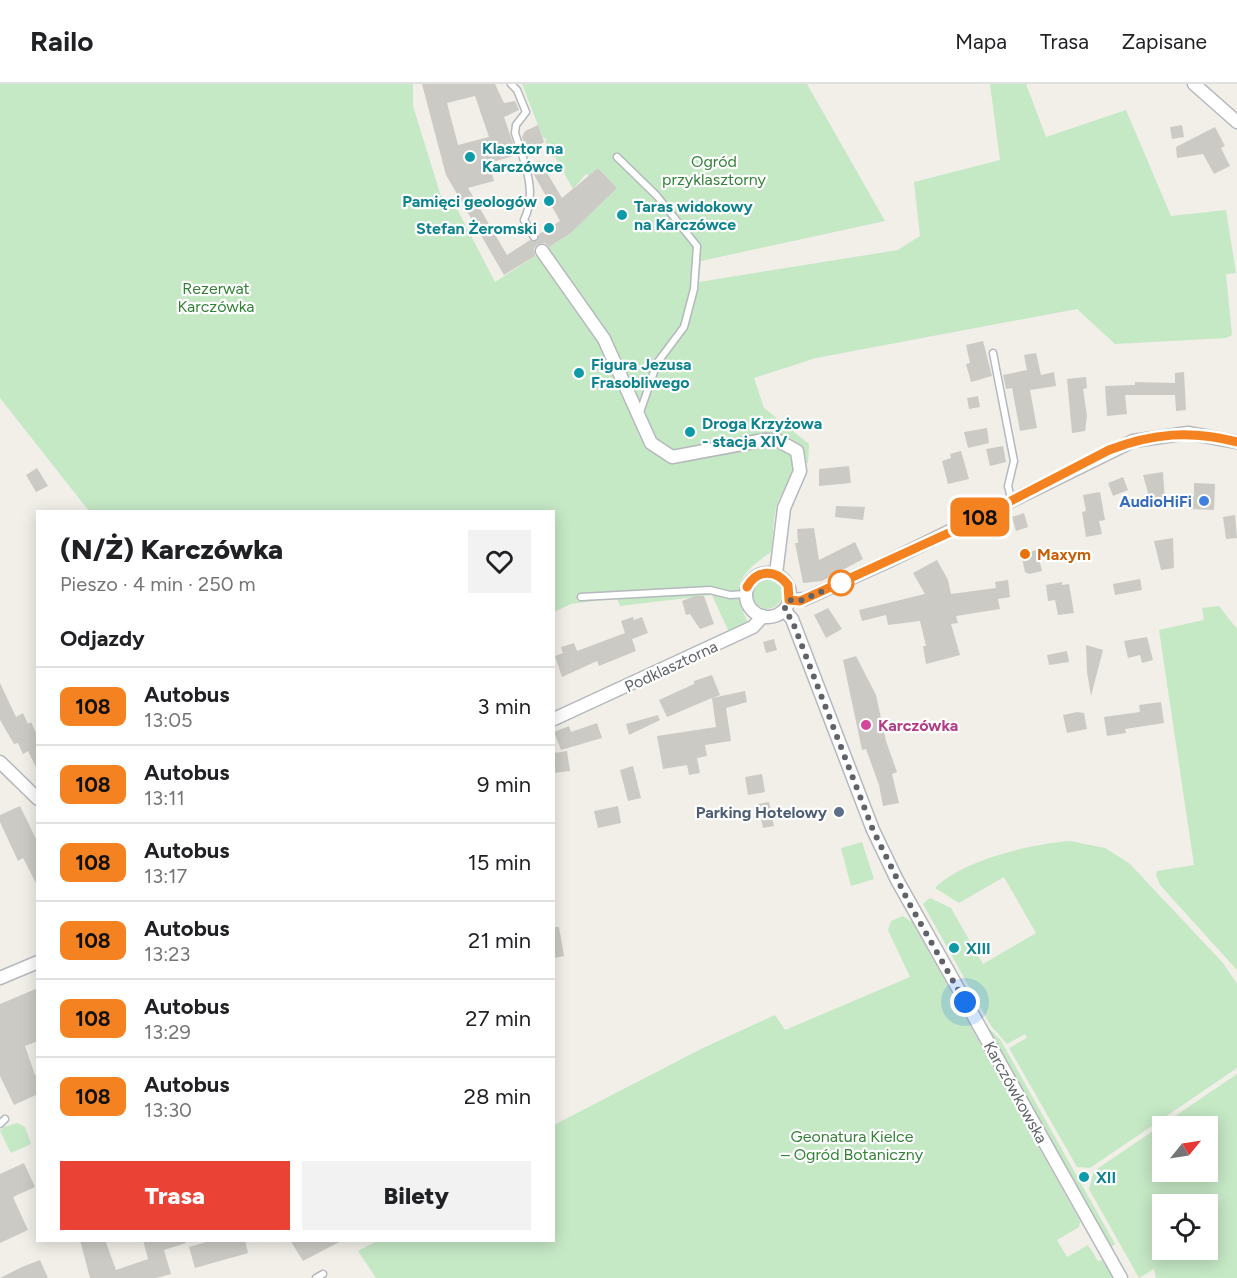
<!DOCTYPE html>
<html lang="pl">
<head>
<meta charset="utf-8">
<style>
  :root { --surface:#fff; --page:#f2f2f2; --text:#202124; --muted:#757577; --line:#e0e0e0; --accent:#ea4335 }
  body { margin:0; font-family:Figtree,sans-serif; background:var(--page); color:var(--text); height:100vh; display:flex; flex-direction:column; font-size:22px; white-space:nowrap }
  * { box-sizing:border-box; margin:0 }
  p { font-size:20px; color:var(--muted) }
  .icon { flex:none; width:33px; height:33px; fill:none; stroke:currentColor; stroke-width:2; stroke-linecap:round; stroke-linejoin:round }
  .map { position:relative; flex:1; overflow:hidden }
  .panel { position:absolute; left:36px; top:426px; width:519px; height:732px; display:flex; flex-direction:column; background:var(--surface); border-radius:0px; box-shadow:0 3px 15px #0003 }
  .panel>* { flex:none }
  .badge { padding:0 12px; border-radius:9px; font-size:21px; line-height:39px }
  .needle { width:39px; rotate:60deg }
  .controls { position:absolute; left:1152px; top:1032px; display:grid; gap:12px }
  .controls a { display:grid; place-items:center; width:66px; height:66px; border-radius:0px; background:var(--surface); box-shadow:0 3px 15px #0003; font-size:30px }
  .you { position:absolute; width:30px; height:30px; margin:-15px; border:4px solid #fff; border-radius:50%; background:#1a73e8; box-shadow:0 0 0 9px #1a73e833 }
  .map>.badge { position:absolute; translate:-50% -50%; box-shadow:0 0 0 3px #fff }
  h2 { padding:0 24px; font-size:22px; line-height:54px }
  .round { display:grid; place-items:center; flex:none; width:63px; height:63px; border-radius:0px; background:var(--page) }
  .overview { display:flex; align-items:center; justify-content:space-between; height:102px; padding:0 24px }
  h1 { font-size:28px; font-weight:800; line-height:45px }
  .primary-button { display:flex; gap:12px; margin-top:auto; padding:12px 24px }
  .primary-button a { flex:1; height:69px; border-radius:0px; background:var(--accent); color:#fff; font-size:24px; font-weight:800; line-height:69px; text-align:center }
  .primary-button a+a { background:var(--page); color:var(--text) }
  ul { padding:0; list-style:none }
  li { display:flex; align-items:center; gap:18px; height:78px; padding:0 24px; border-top:2px solid var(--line) }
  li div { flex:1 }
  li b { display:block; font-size:22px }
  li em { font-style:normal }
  li .badge { min-width:66px; font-weight:700; text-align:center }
  header { display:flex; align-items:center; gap:36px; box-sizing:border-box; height:84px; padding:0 30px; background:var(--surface); border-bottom:2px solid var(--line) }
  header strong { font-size:28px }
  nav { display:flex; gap:33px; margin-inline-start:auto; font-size:21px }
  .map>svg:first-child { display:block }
  .green { fill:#c5e8c5; fill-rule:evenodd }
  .building { fill:#cccac5; fill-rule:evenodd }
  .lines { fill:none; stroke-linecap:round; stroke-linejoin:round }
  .service-casing { stroke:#b5b8bc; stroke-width:9 }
  .minor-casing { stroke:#b5b8bc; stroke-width:15 }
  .service { stroke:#fff; stroke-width:6 }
  .minor { stroke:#fff; stroke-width:12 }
  .line-casing { stroke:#fff; stroke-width:14 }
  .line { stroke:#f58220; stroke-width:9 }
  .walk { stroke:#5f6368; stroke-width:6; stroke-dasharray:0 10.8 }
  .culture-dot { fill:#0f9aa8; stroke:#fff; stroke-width:2 }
  .shop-dot { fill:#3f7fe0; stroke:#fff; stroke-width:2 }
  .food-dot { fill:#e8710a; stroke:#fff; stroke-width:2 }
  .stop-dot { fill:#fff; stroke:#f58220; stroke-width:3 }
  .hotel-dot { fill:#d1479c; stroke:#fff; stroke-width:2 }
  .service-dot { fill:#5c6f8a; stroke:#fff; stroke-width:2 }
  .labels { text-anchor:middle; stroke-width:4.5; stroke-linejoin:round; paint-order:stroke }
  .culture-label { font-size:16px; font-weight:bold; fill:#0d838f; stroke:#fff; text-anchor:start }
  .park-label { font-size:16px; fill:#348238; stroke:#fff }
  .shop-label { font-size:16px; font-weight:bold; fill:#366cbe; stroke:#fff; text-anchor:end }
  .food-label { font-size:16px; font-weight:bold; fill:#c56008; stroke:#fff; text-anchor:start }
  .street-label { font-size:16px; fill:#5f6368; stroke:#fff }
  .hotel-label { font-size:16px; font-weight:bold; fill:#b23c85; stroke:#fff; text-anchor:start }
  .service-label { font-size:16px; font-weight:bold; fill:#4e5e75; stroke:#fff; text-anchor:end }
</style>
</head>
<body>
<header>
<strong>Railo</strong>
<nav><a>Mapa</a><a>Trasa</a><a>Zapisane</a></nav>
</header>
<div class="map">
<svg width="1237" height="1194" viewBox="0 0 1237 1194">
  <rect width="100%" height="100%" fill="#f1efe8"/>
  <path class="green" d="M 0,0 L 413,0 L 413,22 L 443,119 L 449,116 L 454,124 L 456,123 L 495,198 L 571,149 L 617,104 L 598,84 L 589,92 L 586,90 L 573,105 L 555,73 L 552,73 L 545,57 L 547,55 L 543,54 L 522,0 L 807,0 L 885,137 L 701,177 L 699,198 L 898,166 L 920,152 L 914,98 L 1000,76 L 990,0 L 1026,0 L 1046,53 L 1126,26 L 1171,132 L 1226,126 L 1236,189 L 1226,190 L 1232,251 L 1226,254 L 1115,260 L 1077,225 L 816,274 L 754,294 L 764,324 L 809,360 L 808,379 L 805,379 L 799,363 L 792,371 C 799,391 781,405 776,424 C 773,438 773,454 771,468 C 740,489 729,503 748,538 L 729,548 L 712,511 L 620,522 L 617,514 L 571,520 L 554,528 L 554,428 L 89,427 L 0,314 Z
    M752 510a15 15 0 1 1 30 0a15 15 0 1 1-30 0Z
    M 1219,522 L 1237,545 L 1237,886 L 1160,801 L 1156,791 L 1157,787 L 1194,781 L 1159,546 L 1204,536 L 1202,524 Z
    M 1070,757 L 1105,764 L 1129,779 L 1223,879 L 1237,900 L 1237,984 L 1090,1084 L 1077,1083 L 1009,964 L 1027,954 L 1025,950 L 1007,960 L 991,942 L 923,820 L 930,814 L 951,824 L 983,880 L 1036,849 L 1004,793 L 959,819 L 935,804 C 962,776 1031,760 1070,757 Z
    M 862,758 L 874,795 L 851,802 L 841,764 Z
    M 903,832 L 912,838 L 1080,1137 L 1079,1143 L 1057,1156 L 1067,1173 L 1088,1161 L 1098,1177 L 1102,1176 L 1113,1194 L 376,1194 L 358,1167 L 377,1157 L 554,1156 L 554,1041 L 701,965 L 775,931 L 785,946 L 910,893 L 888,846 L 891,837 Z
    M 987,943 L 1000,955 L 1115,1160 L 1111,1163 Z
    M 1237,990 L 1237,1194 L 1156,1194 L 1154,1185 L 1139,1194 L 1089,1105 L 1094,1087 ZM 1162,1042 L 1208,1042 L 1208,1088 L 1162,1088 ZM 1162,1120 L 1208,1120 L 1208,1166 L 1162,1166 Z
    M 17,1039 L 25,1043 L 31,1060 L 11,1069 L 0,1047 L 4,1043 Z"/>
  <path class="building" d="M 422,0 L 495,0 L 504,19 L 515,17 L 519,26 L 504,33 L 517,71 L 489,79 L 494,97 L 468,104 L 507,171 L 530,156 L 537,157 L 539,150 L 560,137 L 533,89 L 530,79 L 540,77 L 562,114 L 598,84 L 617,104 L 571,149 L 549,163 L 545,159 L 538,160 L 534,164 L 535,172 L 504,191 L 446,91 ZM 475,12 L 489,53 L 458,61 L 447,19 Z
    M 538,41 L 544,58 L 527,69 L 522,53 L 525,47 Z
    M 1182,41 L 1184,53 L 1172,55 L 1170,43 Z
    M 1215,43 L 1225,62 L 1221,64 L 1230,82 L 1214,90 L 1203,70 L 1177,74 L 1176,63 Z
    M 983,257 L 992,292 L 971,298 L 966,280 L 970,279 L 966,261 Z
    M 1036,269 L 1041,291 L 1054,288 L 1056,302 L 1030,306 L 1037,344 L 1020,347 L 1012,304 L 1006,305 L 1003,291 L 1027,286 L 1024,271 Z
    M 1184,288 L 1186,326 L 1176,327 L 1175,311 L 1125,311 L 1127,330 L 1107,332 L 1105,302 L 1135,301 L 1135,298 L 1175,299 L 1175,289 Z
    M 1086,293 L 1087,304 L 1083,305 L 1087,332 L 1085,347 L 1072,349 L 1067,295 Z
    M 978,312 L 980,323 L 969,325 L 967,314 Z
    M 987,344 L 989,359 L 968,364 L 964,348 Z
    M 1003,362 L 1006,378 L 990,382 L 986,365 Z
    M 961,367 L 969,395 L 948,400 L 942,377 L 951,374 L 950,370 Z
    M 849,382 L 851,399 L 819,402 L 819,385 Z
    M 37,384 L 48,402 L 36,408 L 26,391 Z
    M 1163,388 L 1165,418 L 1151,420 L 1143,391 Z
    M 1123,393 L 1128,406 L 1113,412 L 1108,399 Z
    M 1194,399 L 1215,400 L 1214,426 L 1190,425 L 1190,412 L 1194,412 Z
    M 1100,408 L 1105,436 L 1099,437 L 1102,450 L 1086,453 L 1082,428 L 1086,427 L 1083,411 Z
    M 836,422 L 865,423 L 863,436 L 835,433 Z
    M 1024,429 L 1028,443 L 1016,447 L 1012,433 Z
    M 1235,431 L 1237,454 L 1226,455 L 1223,433 Z
    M 814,444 L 819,476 L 855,458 L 863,475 L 822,497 L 803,499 L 795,459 L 798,459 L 797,445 Z
    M 1173,454 L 1174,484 L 1161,486 L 1154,457 Z
    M 1037,466 L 1042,487 L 1029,490 L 1025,488 L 1021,470 Z
    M 937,476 L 948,496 L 951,510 L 996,504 L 995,498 L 1008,496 L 1010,513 L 998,515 L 1000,525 L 956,532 L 958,539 L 951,540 L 960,571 L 926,580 L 923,562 L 926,562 L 920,537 L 888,541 L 886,531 L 862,537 L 859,526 L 925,510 L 913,489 Z
    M 1140,495 L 1142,506 L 1115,511 L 1113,500 Z
    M 1062,498 L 1062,501 L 1069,500 L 1074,529 L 1058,531 L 1055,516 L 1048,517 L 1046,501 Z
    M 695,512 L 704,512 L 714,540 L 700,545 L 690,530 L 686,531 L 682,517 Z
    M 828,524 L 842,545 L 826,554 L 814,531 Z
    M 633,533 L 634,536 L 642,533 L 648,549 L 632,555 L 636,567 L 599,582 L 597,577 L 562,593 L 555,572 L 563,569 L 561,563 L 574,559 L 577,567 L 625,549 L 621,537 Z
    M 1147,553 L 1153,576 L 1142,579 L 1140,571 L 1128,574 L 1124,557 Z
    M 774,555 L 777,566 L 766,569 L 763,558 Z
    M 1086,561 L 1103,566 L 1091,612 L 1087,588 Z
    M 1067,567 L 1069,578 L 1049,581 L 1047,571 Z
    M 856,572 L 876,611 L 886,657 L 897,688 L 892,690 L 899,719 L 883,722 L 879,701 L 866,665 L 862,666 L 843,576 Z
    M 712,591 L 720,611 L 712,614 L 745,607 L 747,618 L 726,624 L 731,657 L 705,661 L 707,672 L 697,674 L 700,689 L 689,691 L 687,681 L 663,685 L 657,652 L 716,643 L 712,614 L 667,633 L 659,616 L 694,600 L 694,597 Z
    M 0,599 L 16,633 L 23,629 L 28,640 L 31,638 L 38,653 L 38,687 L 28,667 L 23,670 L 18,659 L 14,660 L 0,636 Z
    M 1161,618 L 1164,639 L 1125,645 L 1126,649 L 1107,652 L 1104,633 L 1140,628 L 1139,621 Z
    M 1077,628 L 1084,629 L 1087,645 L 1067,649 L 1063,631 Z
    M 658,631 L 660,636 L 629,651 L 626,640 Z
    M 597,639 L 602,654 L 561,666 L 554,648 L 569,642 L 571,648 Z
    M 567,667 L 570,687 L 554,689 L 554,669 Z
    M 633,682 L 641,714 L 628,717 L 620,686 Z
    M 762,690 L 765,708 L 748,711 L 745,693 Z
    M 769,718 L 774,742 L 763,744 L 758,720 Z
    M 20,722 L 38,759 L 38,803 L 23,774 L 18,777 L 0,738 L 0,731 Z
    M 618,722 L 621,739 L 598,744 L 594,727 Z
    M 554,843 L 559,843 L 564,872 L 554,874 Z
    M 38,904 L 38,957 L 25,962 L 35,991 L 38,991 L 38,1010 L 14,1021 L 0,992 L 0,920 Z
    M 24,1079 L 35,1103 L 13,1113 L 28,1146 L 0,1159 L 0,1090 Z
    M 80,1156 L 105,1156 L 116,1186 L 148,1175 L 143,1156 L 185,1156 L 186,1159 L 164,1166 L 171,1190 L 156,1194 L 90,1194 Z
    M 213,1156 L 245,1156 L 248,1169 L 195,1184 L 189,1163 Z
    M 290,1156 L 343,1156 L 303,1177 Z
    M 40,1176 L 48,1194 L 0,1194 L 22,1183 Z"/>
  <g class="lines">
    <g class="service-casing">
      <path id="service" d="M 511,0 L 517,6 L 526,28 L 516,41 L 515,49 C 524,78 538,107 524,136 L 534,153
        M 617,73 L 657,112 L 697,162 L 694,205 L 684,243 L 657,279 L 639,331
        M 993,269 L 1014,377 L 1008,402 L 1012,418
        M 581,513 L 710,506 L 730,511 L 746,510
        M 0,1040 L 5,1035
        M 316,1194 L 323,1190"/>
    </g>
    <g class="minor-casing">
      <path id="minor" d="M 1194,0 L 1237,38
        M 542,167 L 604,255 L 651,359 L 672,373 L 764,356 L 777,356 L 797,367 L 800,387 L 784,424 L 776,490
        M746 511a22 22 0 1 1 44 0a22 22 0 1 1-44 0Z
        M 789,516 L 805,515 L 889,477 L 1133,357 L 1188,349 L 1237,358
        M 784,526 L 792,535 L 873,746 L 897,796 L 1121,1194
        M 554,635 L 753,543 L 763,532
        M 0,678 L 38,715
        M 0,894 L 38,878"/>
    </g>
    <use href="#service" class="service"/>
    <use href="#minor" class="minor"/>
  </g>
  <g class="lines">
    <g class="line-casing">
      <path id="line" d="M 747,503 C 757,485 776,485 788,501 L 789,516 L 800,517 L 953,447 L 1109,366 C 1153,349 1191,346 1237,358"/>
    </g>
    <use href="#line" class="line"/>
    <path class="walk" d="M 841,499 L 800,517 L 789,516 L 784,526 L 792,536 L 873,746 L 909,819 L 965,918"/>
  </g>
  <g class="culture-dot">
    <circle cx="470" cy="73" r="6"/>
    <circle cx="549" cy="117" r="6"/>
    <circle cx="622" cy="131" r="6"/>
    <circle cx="549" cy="144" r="6"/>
    <circle cx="579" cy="289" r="6"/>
    <circle cx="690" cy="348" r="6"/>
    <circle cx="954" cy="864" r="6"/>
    <circle cx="1084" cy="1093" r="6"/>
  </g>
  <circle class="shop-dot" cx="1204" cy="417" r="6"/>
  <circle class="food-dot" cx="1025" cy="470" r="6"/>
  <circle class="stop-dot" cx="841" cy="499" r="12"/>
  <circle class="hotel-dot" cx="866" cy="641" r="6"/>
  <circle class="service-dot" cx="839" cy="728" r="6"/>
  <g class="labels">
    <g class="culture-label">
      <text x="482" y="70">Klasztor na<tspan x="482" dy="18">Karczówce</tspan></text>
      <text x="537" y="123" text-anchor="end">Pamięci geologów</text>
      <text x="634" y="128">Taras widokowy<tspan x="634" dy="18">na Karczówce</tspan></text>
      <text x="537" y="150" text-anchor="end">Stefan Żeromski</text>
      <text x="591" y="286">Figura Jezusa<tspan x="591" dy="18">Frasobliwego</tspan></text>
      <text x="702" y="345">Droga Krzyżowa<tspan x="702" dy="18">- stacja XIV</tspan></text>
      <text x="966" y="870">XIII</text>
      <text x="1096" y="1099">XII</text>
    </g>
    <g class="park-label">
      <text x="714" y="83">Ogród<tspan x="714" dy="18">przyklasztorny</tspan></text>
      <text x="216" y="210">Rezerwat<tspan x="216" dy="18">Karczówka</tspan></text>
      <text x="852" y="1058">Geonatura Kielce<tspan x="852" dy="18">– Ogród Botaniczny</tspan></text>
    </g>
    <g class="shop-label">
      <text x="1192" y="423">AudioHiFi</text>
    </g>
    <g class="food-label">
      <text x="1037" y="476">Maxym</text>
    </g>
    <g class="street-label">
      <text transform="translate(671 582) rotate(-25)" y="6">Podklasztorna</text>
      <text transform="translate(1016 1008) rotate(61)" y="6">Karczówkowska</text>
    </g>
    <g class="hotel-label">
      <text x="878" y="647">Karczówka</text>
    </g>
    <g class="service-label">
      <text x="827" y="734">Parking Hotelowy</text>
    </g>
  </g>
</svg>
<div class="controls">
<a><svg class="needle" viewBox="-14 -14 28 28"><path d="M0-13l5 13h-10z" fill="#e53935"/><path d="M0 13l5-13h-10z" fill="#757577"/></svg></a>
<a><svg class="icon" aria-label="locate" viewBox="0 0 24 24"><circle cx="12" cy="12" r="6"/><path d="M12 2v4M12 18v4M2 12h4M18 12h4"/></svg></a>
</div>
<div class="you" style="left:965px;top:918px"></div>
<b class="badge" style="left:980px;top:433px;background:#f58220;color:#111">108</b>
<section class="panel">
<div class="overview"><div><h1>(N/Ż) Karczówka</h1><p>Pieszo · 4 min · 250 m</p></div><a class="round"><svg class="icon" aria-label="heart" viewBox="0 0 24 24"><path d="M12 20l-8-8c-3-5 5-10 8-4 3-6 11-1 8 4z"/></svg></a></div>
<h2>Odjazdy</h2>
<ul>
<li><span class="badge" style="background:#f58220;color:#111">108</span><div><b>Autobus</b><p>13:05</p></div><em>3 min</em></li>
<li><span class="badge" style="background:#f58220;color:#111">108</span><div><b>Autobus</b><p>13:11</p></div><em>9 min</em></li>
<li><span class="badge" style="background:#f58220;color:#111">108</span><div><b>Autobus</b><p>13:17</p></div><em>15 min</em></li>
<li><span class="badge" style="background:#f58220;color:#111">108</span><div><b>Autobus</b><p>13:23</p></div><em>21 min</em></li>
<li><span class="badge" style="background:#f58220;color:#111">108</span><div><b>Autobus</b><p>13:29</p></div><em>27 min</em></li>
<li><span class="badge" style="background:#f58220;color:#111">108</span><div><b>Autobus</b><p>13:30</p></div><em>28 min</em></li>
</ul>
<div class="primary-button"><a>Trasa</a><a>Bilety</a></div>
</section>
</div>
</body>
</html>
